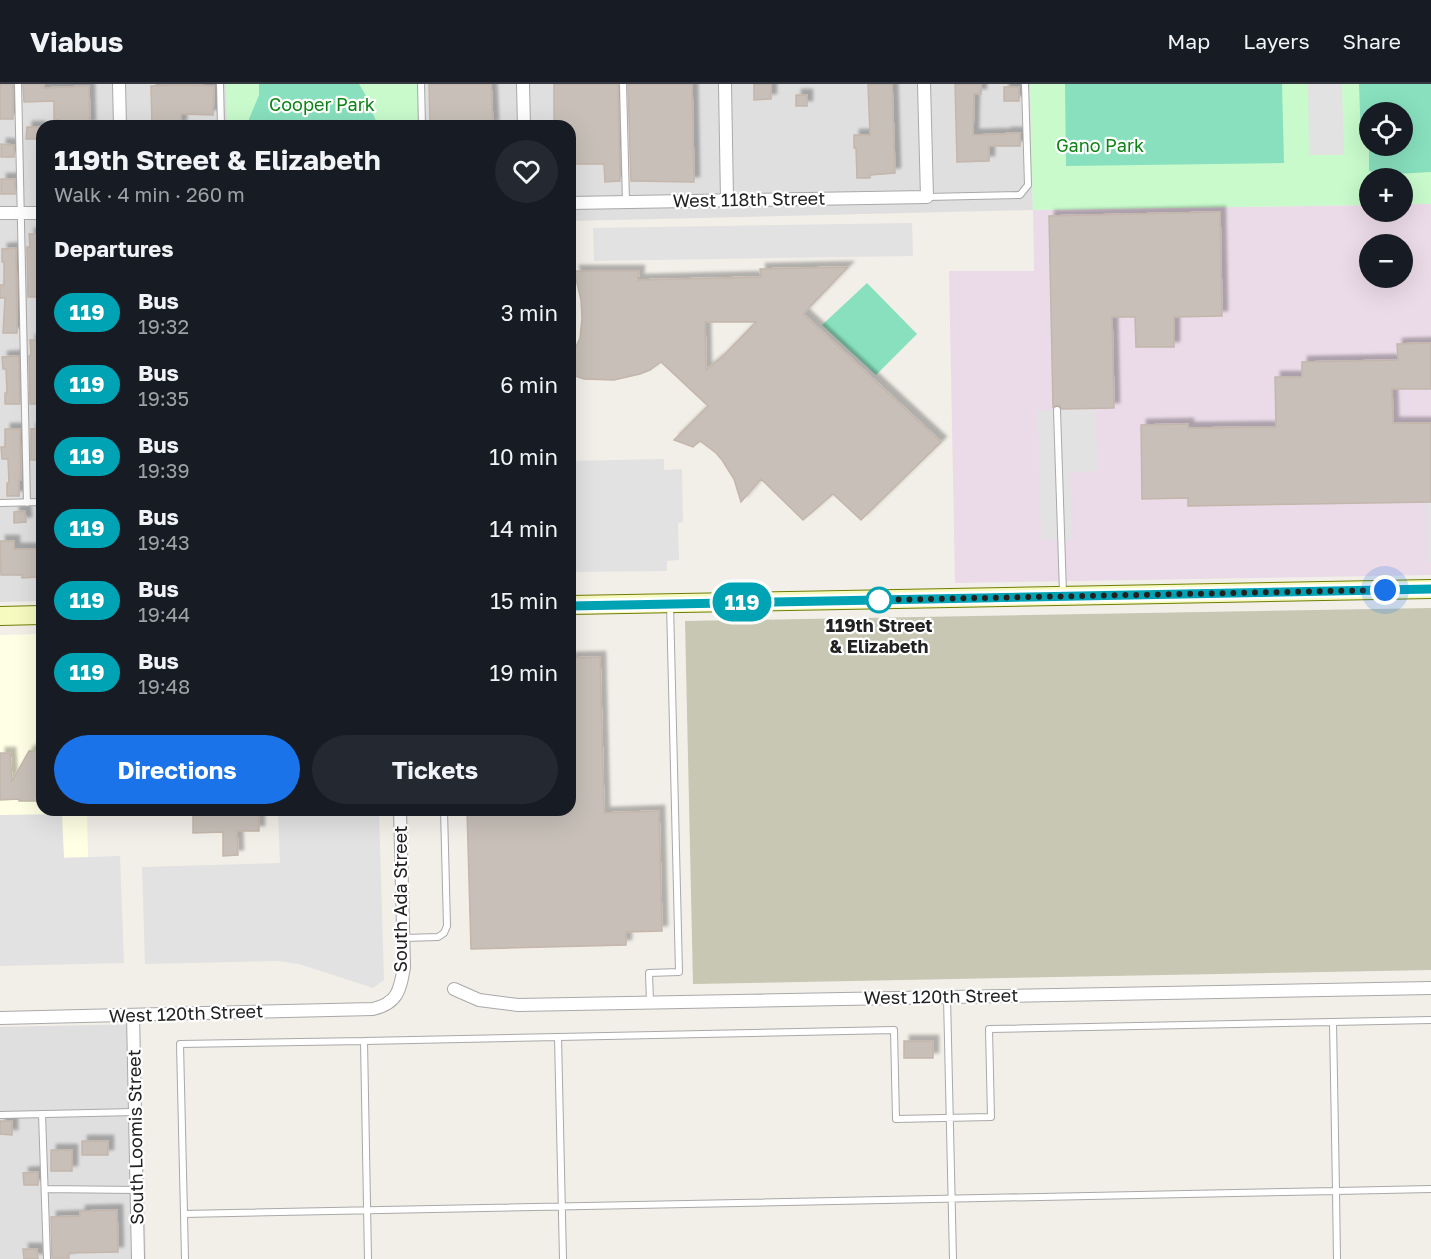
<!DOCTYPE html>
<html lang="en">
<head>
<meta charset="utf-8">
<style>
  :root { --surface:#171b24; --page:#242831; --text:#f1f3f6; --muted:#9ea1a6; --line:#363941; --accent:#1a73e8 }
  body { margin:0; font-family:"Golos Text",sans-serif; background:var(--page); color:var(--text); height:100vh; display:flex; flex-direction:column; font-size:22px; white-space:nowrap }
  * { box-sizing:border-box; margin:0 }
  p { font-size:20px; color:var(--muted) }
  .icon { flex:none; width:33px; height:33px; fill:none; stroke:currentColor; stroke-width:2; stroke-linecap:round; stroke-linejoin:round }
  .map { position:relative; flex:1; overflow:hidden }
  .side { position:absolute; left:36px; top:36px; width:540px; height:696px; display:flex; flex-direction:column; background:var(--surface); border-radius:18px; box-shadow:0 6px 24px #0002 }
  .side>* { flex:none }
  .badge { padding:0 12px; border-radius:20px; font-size:21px; line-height:39px }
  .fabs { position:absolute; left:1359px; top:18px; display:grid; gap:12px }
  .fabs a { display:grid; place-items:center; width:54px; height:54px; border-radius:50%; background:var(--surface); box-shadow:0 6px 24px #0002; font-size:30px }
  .you { position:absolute; width:30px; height:30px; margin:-15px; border:4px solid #fff; border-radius:50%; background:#1a73e8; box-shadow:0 0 0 9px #1a73e833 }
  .map>.badge { position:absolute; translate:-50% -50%; box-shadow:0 0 0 3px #fff }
  h2 { padding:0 18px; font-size:22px; line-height:54px }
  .round { display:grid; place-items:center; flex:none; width:63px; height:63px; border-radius:32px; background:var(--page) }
  .overview { display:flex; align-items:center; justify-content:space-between; height:102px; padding:0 18px }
  h1 { font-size:28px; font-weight:700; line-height:45px }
  .button { display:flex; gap:12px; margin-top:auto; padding:12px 18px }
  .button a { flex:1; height:69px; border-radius:36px; background:var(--accent); color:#fff; font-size:24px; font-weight:700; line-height:69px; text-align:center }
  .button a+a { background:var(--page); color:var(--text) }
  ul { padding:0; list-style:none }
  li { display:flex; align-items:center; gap:18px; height:72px; padding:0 18px }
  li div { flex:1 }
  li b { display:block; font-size:22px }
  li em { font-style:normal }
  li .badge { min-width:66px; font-weight:700; text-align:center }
  header { display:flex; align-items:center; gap:36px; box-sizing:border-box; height:84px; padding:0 30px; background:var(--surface); border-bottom:2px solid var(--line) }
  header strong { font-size:28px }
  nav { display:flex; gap:33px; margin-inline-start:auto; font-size:21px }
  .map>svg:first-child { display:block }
  .residential { fill:#e0dfdf }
  .industrial { fill:#ebdbe8; fill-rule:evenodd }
  .education { fill:#ffffe5 }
  .construction { fill:#c7c7b4 }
  .park { fill:#c8facc; fill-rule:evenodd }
  .pitch { fill:#88e0be; fill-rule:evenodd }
  .parking { fill:#e2e2e2 }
  .building { fill:#c7bfb8; stroke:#c4b6ab; stroke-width:1.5; fill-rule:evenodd; filter:url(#shadow) }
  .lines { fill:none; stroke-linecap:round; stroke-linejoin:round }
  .lane-casing { stroke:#a9a9a9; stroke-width:8 }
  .street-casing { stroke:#a9a9a9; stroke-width:14 }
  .secondary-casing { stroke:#707d05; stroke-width:20 }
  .lane { stroke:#fff; stroke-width:6 }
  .street { stroke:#fff; stroke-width:12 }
  .secondary { stroke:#f7fabf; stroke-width:18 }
  .line-casing { stroke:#fff; stroke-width:14 }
  .line { stroke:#00a3b4; stroke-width:9 }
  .walk { stroke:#222; stroke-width:6; stroke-dasharray:0 10.8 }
  .stop-dot { fill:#fff; stroke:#00a3b4; stroke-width:3 }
  .labels { text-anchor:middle; stroke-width:4.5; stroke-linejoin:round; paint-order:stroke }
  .park-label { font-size:18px; fill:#0c8416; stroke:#fff }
  .street-label { font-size:18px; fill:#222; stroke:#fff }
  .stop-label { font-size:18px; font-weight:bold; fill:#222; stroke:#fff }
</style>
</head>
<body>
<header>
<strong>Viabus</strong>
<nav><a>Map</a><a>Layers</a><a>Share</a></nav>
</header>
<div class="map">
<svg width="1431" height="1175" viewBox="0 0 1431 1175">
  <defs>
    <filter id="shadow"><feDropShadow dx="5.5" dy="-5.5" stdDeviation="1.5" flood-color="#0004"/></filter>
  </defs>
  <rect width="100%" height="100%" fill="#f2efe9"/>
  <path class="residential" d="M 0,0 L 1030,0 L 1033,126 L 570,137 L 570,42 L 42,42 L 42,517 L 0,518 Z
    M 140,940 L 146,1175 L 0,1175 L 0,943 Z"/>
  <path class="industrial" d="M 1403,120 L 1431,120 L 1431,491 L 955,499 L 949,187 L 1034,187 L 1033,126 L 1369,121 L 1370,128 L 1402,128 ZM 1370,160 L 1402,160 L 1402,194 L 1370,194 Z"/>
  <path class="education" d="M 42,550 L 42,726 L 87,726 L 88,773 L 0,775 L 0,551 Z"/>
  <path class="construction" d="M 1431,524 L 1431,886 L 693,900 L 685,537 Z"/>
  <path class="park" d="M 226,0 L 417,0 L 418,42 L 227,42 Z
    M 1030,0 L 1431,0 L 1431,120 L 1403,120 L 1402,94 L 1370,94 L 1369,121 L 1033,126 ZM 1370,28 L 1402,28 L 1402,62 L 1370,62 Z"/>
  <path class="pitch" d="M 259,0 L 359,0 L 365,10 L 378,42 L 249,42 L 249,35 L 259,11 Z
    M 1065,0 L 1282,0 L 1284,79 L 1066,82 Z
    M 1359,0 L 1431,0 L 1431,88 L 1395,90 L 1369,87 L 1369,56 L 1361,56 ZM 1402,28 L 1402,62 L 1370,62 L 1370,28 Z
    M 867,199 L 917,250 L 876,291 L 822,241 Z"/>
  <path class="parking" d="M 1308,0 L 1342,0 L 1344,71 L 1309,71 Z
    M 912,139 L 913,172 L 594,177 L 593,144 Z
    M 1096,325 L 1097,387 L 1070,388 L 1072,455 L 1041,456 L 1038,327 Z
    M 664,375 L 664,386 L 682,385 L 683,438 L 678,439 L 679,476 L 667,477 L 667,487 L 570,488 L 570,377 Z
    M 1426,419 L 1431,419 L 1431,479 L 1427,479 Z
    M 278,726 L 379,726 L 384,896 L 373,904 L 299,880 L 277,877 L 145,880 L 142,783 L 280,779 Z
    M 62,730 L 64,774 L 120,772 L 124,879 L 0,882 L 0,731 Z"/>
  <path class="building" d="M 0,0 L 13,0 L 13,35 L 0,35 Z
    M 23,0 L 44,0 L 44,4 L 89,2 L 90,42 L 61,42 L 60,36 L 54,36 L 54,17 L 24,18 Z
    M 429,0 L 491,0 L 493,42 L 430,42 Z
    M 554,0 L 618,0 L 620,97 L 605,98 L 604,80 L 570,80 L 570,42 L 554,42 Z
    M 628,0 L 692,0 L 694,98 L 631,97 Z
    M 754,0 L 771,0 L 771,15 L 754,16 Z
    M 868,0 L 892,0 L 895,89 L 870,91 L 870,94 L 857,94 L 856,64 L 854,64 L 854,51 L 870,51 Z
    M 955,0 L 981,0 L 981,10 L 974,10 L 973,51 L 1006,50 L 1006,49 L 1020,49 L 1020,62 L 989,62 L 989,77 L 957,78 Z
    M 180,1 L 214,2 L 213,31 L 181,30 L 181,42 L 152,42 L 151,2 Z
    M 1004,3 L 1019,3 L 1019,17 L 1004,17 Z
    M 796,11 L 807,11 L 807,22 L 796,22 Z
    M 27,43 L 40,43 L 40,55 L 26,55 Z
    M 1,60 L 14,61 L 14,73 L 1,73 Z
    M 1,95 L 15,95 L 15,110 L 1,110 Z
    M 1220,128 L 1222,232 L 1174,233 L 1174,263 L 1136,263 L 1135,233 L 1112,233 L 1114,324 L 1062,325 L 1059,321 L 1053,323 L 1049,132 Z
    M 29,150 L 42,150 L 42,213 L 28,213 L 27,163 L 30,163 Z
    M 16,164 L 17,249 L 3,249 L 5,214 L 0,214 L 0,201 L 4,201 L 4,178 L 2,178 L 2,165 Z
    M 848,183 L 803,230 L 941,358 L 861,436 L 833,410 L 803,436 L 761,395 L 741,418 L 734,395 L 722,376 L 716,369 L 700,357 L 693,363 L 674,356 L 708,322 L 661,278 L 650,286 L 640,290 L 614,296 L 584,295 L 572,291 L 576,276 L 571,273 L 580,254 L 582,234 L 581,216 L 574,187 L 639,187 L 638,196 L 761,193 L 760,185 ZM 705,238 L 756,238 L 722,273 L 706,286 Z
    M 30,256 L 42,256 L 42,320 L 30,320 L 29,272 L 31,271 Z
    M 1431,259 L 1431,305 L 1392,305 L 1393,339 L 1431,339 L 1431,418 L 1188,422 L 1188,414 L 1142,415 L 1141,341 L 1188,340 L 1188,344 L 1276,343 L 1275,293 L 1302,293 L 1302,278 L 1398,276 L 1397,260 Z
    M 19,272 L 20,320 L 5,320 L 5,309 L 7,309 L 6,285 L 3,285 L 2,273 Z
    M 42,344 L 42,376 L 31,376 L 31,345 Z
    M 5,345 L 20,345 L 21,396 L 19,396 L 19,412 L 7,412 L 7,399 L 9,399 L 8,375 L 2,375 L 1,363 L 5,363 Z
    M 25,427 L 26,438 L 14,439 L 14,428 Z
    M 0,457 L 14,457 L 14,465 L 37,465 L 38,493 L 22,494 L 22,491 L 1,491 Z
    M 600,573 L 604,729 L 659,727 L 662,847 L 626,848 L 626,861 L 471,865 L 467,726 L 570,726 L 570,574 Z
    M 29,667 L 42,667 L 42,717 L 19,717 L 19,715 L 0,716 L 0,669 L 10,669 L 12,697 Z
    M 193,726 L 259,726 L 259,747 L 237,747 L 238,771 L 223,772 L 223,748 L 193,749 Z
    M 904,957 L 933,957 L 933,974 L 904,974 Z
    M 0,1037 L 12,1037 L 12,1051 L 0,1050 Z
    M 82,1057 L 108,1057 L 108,1071 L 82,1071 Z
    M 51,1066 L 72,1066 L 72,1087 L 51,1087 Z
    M 38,1088 L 38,1101 L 24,1101 L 23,1089 Z
    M 117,1126 L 118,1168 L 69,1169 L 69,1174 L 52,1174 L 51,1133 L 80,1132 L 80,1127 Z
    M 23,1165 L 37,1165 L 38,1175 L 24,1175 Z"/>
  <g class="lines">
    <g class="lane-casing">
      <path id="lane" d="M 18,0 L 27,419
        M 220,0 L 221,42
        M 421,0 L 422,42
        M 623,0 L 626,118
        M 927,113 L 1020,111 L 1028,101 L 1025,0
        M 1057,326 L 1063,509
        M 0,419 L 42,418
        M 404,854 L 438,853 L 444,849 L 447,842 L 444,726
        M 947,913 L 953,1175
        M 650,918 L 649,889 L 679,888 L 670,520
        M 558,953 L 894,946 L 896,1035 L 991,1033 L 989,945 L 1431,936
        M 364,957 L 558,953 L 563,1175
        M 42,1030 L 47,1175
        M 0,1031 L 135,1028
        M 45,1105 L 136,1106
        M 184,1130 L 185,1175
        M 368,1175 L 364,957 L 180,960 L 184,1130 C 568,1123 952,1115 1336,1107 L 1333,938
        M 1337,1175 L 1336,1107 L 1431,1105"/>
    </g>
    <g class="street-casing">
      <path id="street" d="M 119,0 L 120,42
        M 523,0 L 524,42
        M 725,0 L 727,116
        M 570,119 L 927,113 L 924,0
        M 0,129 L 42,129
        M 454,905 L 479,916 L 518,921 L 1431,904
        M 133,931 L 138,1175
        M 0,934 L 373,925 C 398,919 400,906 404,883 L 400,726"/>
    </g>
    <g class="secondary-casing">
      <path id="secondary" d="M 570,521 L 1431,505
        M 0,532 L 42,531"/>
    </g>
    <use href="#lane" class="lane"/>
    <use href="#street" class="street"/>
    <use href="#secondary" class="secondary"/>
  </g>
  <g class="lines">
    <g class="line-casing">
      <path id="line" d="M 570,522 L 1431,505"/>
    </g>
    <use href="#line" class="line"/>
    <path class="walk" d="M 879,516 L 878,516 L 1385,506"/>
  </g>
  <circle class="stop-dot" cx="879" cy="516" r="12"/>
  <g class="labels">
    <g class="park-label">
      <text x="322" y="27">Cooper Park</text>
      <text x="1100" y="68">Gano Park</text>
    </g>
    <g class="street-label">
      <text transform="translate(749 116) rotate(-1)" y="6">West 118th Street</text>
      <text transform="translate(401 815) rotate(-90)" y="6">South Ada Street</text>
      <text transform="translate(941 913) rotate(-1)" y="6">West 120th Street</text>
      <text transform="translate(186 930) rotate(-2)" y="6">West 120th Street</text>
      <text transform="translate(136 1053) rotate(-91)" y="6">South Loomis Street</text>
    </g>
    <g class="stop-label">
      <text x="879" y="548">119th Street<tspan x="879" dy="21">&amp; Elizabeth</tspan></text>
    </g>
  </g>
</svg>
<div class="fabs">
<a><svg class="icon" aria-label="locate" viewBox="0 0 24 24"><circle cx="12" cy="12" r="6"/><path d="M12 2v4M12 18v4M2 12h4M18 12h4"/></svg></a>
<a>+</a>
<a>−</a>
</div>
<div class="you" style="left:1385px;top:506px"></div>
<b class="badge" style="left:742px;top:518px;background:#00a3b4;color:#fff">119</b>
<section class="side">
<div class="overview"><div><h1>119th Street &amp; Elizabeth</h1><p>Walk · 4 min · 260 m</p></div><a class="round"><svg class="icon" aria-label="heart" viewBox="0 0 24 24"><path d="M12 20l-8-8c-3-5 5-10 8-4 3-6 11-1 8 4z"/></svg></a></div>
<h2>Departures</h2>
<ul>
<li><span class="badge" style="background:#00a3b4;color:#fff">119</span><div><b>Bus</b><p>19:32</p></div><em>3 min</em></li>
<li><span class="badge" style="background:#00a3b4;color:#fff">119</span><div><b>Bus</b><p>19:35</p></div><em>6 min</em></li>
<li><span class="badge" style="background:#00a3b4;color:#fff">119</span><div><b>Bus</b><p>19:39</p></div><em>10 min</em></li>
<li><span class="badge" style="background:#00a3b4;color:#fff">119</span><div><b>Bus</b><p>19:43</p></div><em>14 min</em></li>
<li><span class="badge" style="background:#00a3b4;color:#fff">119</span><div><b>Bus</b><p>19:44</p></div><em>15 min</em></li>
<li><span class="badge" style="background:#00a3b4;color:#fff">119</span><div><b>Bus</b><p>19:48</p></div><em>19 min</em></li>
</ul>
<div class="button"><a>Directions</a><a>Tickets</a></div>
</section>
</div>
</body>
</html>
